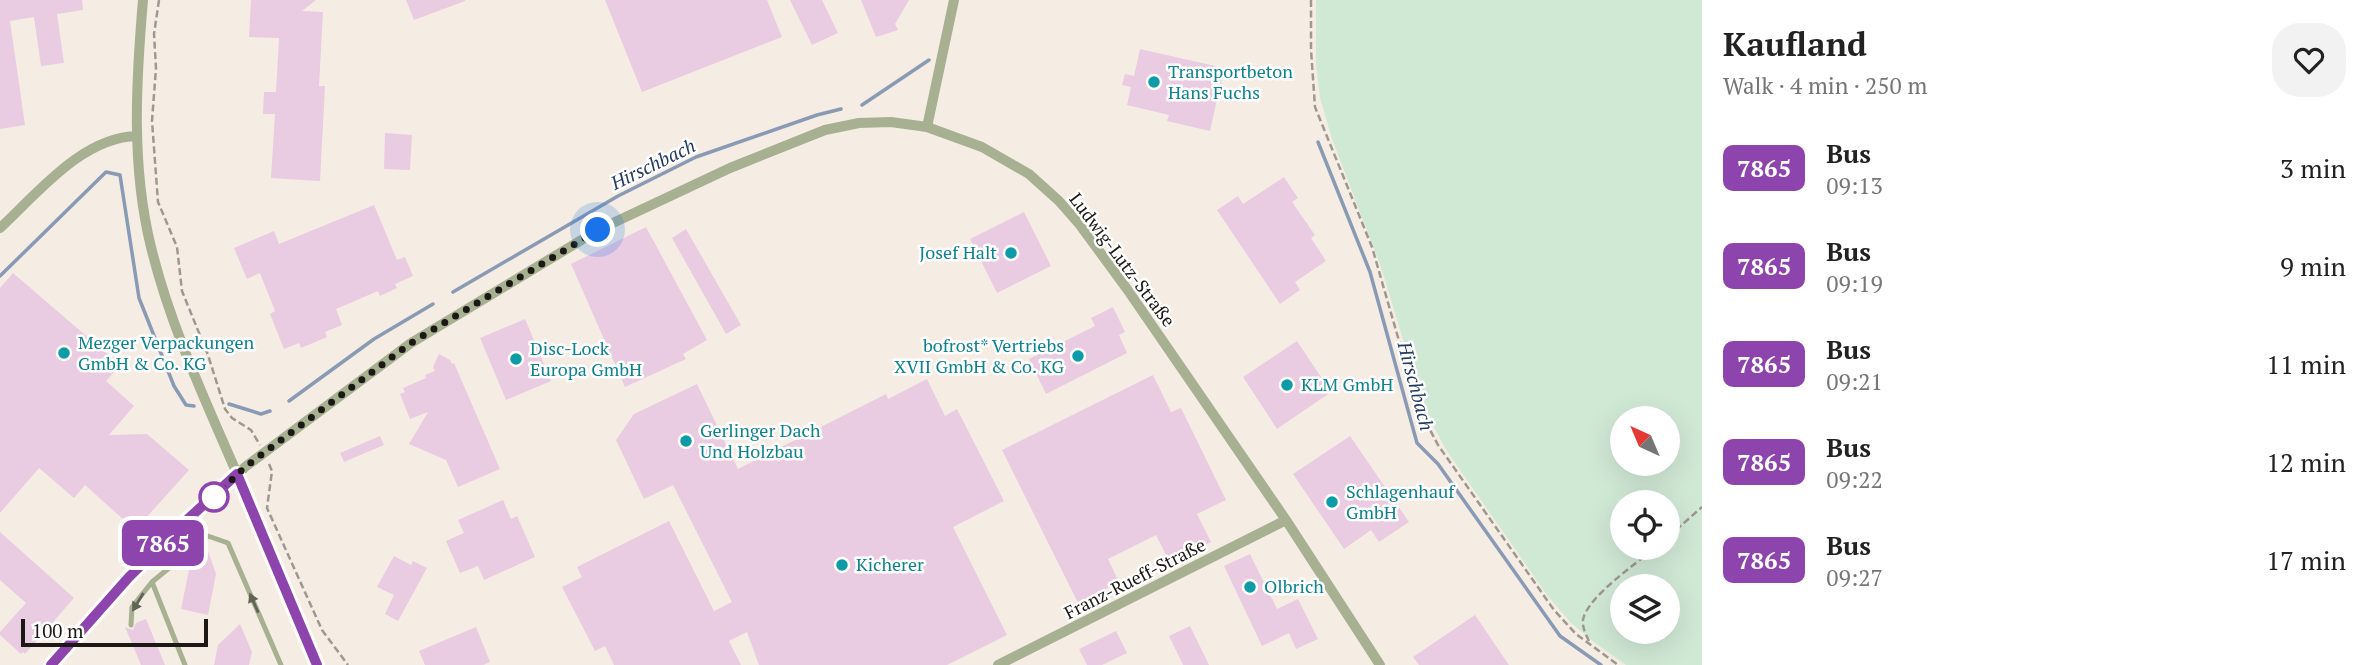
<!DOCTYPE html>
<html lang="en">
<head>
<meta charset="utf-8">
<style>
  :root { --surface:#fff; --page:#f2f2f2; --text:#222; --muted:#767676 }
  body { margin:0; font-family:"PT Serif",serif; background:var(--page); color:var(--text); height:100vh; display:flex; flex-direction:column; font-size:26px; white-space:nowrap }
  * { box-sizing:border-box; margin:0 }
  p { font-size:23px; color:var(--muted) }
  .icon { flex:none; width:38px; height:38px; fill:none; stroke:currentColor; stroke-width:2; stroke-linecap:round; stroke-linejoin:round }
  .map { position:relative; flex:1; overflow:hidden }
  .details { display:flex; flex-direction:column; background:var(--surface); width:665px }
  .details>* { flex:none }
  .badge { padding:0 14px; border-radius:10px; font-size:24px; line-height:46px }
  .needle { width:46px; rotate:316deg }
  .buttons { position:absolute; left:1610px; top:406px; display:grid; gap:14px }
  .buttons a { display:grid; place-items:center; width:70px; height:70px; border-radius:50%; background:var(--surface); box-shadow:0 7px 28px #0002; font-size:35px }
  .scale { position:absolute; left:21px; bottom:18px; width:187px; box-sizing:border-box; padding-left:7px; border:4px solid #1b1815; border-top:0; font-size:19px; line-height:24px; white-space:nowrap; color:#1b1815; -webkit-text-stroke:5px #fff; paint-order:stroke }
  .you { position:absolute; width:35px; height:35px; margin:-18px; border:5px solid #fff; border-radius:50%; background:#1a73e8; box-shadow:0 0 0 10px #1a73e833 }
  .map>.badge { position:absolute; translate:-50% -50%; box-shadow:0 0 0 4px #fff }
  .round { display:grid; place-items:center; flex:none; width:74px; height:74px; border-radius:28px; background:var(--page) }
  .headline { display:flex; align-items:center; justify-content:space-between; height:119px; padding:0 21px }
  h1 { font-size:33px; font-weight:800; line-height:52px }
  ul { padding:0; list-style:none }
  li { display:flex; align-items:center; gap:21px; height:98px; padding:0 21px }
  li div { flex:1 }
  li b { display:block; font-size:26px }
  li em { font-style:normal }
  li .badge { min-width:77px; font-weight:700; text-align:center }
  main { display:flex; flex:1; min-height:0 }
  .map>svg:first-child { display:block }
  .green { fill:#d0e9d5; fill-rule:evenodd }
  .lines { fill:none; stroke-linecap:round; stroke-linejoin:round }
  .stream { stroke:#899ab5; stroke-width:3.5 }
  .building { fill:#e9cbe2 }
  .path { stroke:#9e9890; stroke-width:2.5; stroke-dasharray:7 3.5; stroke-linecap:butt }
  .service { stroke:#a7b191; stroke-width:5 }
  .minor { stroke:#a7b191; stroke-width:10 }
  .oneway { fill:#616453 }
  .line-casing { stroke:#fff; stroke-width:16 }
  .line { stroke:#8e44ad; stroke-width:10 }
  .walk { stroke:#1b1815; stroke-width:7; stroke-dasharray:0 12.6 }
  .culture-dot { fill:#0f9aa8; stroke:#fff; stroke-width:2.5 }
  .stop-dot { fill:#fff; stroke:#8e44ad; stroke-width:3.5 }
  .labels { text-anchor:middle; stroke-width:5; stroke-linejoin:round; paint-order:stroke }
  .culture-label { font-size:18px; fill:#0d838f; stroke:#fff; text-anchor:start }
  .street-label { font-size:18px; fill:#1b1815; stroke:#fff }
  .water-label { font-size:19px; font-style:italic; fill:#233a62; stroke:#fff }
</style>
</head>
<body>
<main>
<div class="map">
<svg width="1702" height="665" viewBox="0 0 1702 665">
  <rect width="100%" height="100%" fill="#f5ede3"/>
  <path class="green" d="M 1316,0 L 1702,0 L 1702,665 L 1626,665 L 1595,643 L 1571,623 L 1547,595 L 1446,450 L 1423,406 L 1381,267 L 1332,139 L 1320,98 L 1316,64 ZM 1622,418 L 1668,418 L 1668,464 L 1622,464 ZM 1622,502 L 1668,502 L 1668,548 L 1622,548 ZM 1622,586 L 1668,586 L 1668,632 L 1622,632 Z"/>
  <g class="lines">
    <path class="stream" d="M 862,105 L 929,60
      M 1318,142 L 1370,272 L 1417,443 L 1438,464 L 1560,636 L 1601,665
      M 0,276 L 106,172 L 120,175 L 139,298 L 174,386 L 186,405 L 194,406
      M 453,292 L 618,196 L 696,157 L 817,115 L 841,109
      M 289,401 L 374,339 L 433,304
      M 229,404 L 261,414 L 270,411"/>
  </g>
  <path class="building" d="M 0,0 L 82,0 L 83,10 L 57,14 L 64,63 L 41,66 L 34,17 L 10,21 L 25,125 L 0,129 Z
    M 251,0 L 316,0 L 302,11 L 323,12 L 319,86 L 325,86 L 320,181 L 271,178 L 275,114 L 263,114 L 264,92 L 276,92 L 279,38 L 249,37 Z
    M 406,0 L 465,0 L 465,1 L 414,20 Z
    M 605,0 L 767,0 L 782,37 L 642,92 Z
    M 790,0 L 822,0 L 838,33 L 812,45 Z
    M 861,0 L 909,0 L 895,24 L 898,30 L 876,37 Z
    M 1140,49 L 1224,68 L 1210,131 L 1167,121 L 1169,115 L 1127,105 L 1131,87 L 1122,85 L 1125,74 L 1134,76 Z
    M 385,133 L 412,135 L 410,170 L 384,169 Z
    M 1284,177 L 1298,198 L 1292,202 L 1315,235 L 1311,238 L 1326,261 L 1295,282 L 1300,290 L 1280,304 L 1217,210 L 1238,196 L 1243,204 Z
    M 374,205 L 397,260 L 405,257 L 413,276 L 395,284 L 397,288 L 380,296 L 378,291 L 336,309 L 342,325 L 325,332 L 327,337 L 301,348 L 299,343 L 284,349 L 270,314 L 275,311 L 260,273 L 247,279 L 234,248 L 274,231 L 279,244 Z
    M 1024,212 L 1051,266 L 997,293 L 970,239 Z
    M 646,227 L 707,340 L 683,354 L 686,359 L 625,387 L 571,264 Z
    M 686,229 L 741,325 L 726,334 L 672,238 Z
    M 13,273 L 120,365 L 106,381 L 134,406 L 109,435 L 147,434 L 189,470 L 135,530 L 85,485 L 74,498 L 39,468 L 0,513 L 0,288 Z
    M 1113,307 L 1125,332 L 1119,335 L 1127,353 L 1046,394 L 1029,359 L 1095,326 L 1091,318 Z
    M 525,319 L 551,381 L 506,400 L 480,338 Z
    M 1297,341 L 1331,392 L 1277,429 L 1243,377 Z
    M 439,354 L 450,360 L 452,364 L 454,363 L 500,469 L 458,487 L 446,460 L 409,444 L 428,412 L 410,419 L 400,394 L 405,392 L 403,388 L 426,378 L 425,375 L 435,371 L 433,367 Z
    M 1153,375 L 1171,412 L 1181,408 L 1226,500 L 1197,514 L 1211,542 L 1170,563 L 1156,535 L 1108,559 L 1119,582 L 1078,603 L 1002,450 Z
    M 927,379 L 945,416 L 957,409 L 1004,501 L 953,527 L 1007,635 L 947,665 L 759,665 L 747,632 L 729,641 L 741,665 L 614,665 L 605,646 L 595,651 L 562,587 L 582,577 L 577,567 L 669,521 L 714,611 L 732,602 L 673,485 L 644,499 L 616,440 L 634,414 L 697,384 L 738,469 L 886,394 L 888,399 Z
    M 380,436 L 384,445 L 344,462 L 340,453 Z
    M 1350,436 L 1409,522 L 1379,542 L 1371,530 L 1344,549 L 1293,474 Z
    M 503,500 L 511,519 L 517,516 L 535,557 L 484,580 L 478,566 L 460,573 L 446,541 L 464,533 L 458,520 Z
    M 0,532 L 74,598 L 25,654 L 23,652 L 21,654 L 0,635 L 0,632 L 26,603 L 0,580 Z
    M 206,545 L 216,574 L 208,615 L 181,609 L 191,560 Z
    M 1250,554 L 1277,609 L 1298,599 L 1318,639 L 1296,649 L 1289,633 L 1262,646 L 1224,566 Z
    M 394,556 L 411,565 L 413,561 L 427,568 L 398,621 L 385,614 L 394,595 L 377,587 Z
    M 1475,615 L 1509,665 L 1419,665 L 1413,657 Z
    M 146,619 L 165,665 L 141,665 L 125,627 L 133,630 L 136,623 Z
    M 240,624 L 252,652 L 249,665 L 214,665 L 218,645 Z
    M 1190,626 L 1209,665 L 1183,665 L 1169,636 Z
    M 476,627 L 490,662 L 483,665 L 425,665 L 419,651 Z
    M 1116,631 L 1127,653 L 1102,665 L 1087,665 L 1079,649 Z"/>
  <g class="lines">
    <path class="path" d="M 159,0 L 154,34 L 156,68 L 152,121 L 158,202 L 177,247 L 182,291 L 208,355 L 225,409 L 232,418 L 251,430 L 260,445
      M 1311,0 L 1311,50 L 1315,107 L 1372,247 L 1418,407 L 1438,445 L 1554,610 L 1576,634 L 1618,665
      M 269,464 L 272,471 L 267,508 L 322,630 L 348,665
      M 1668,537 L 1702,507
      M 1589,641 C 1586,635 1582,627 1583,620 C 1586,598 1638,562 1655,548"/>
    <path class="service" d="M 131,625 L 132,607 L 152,582
      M 185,665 L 152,582 L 208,536 L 228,543 L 281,665"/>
    <path class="minor" d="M 143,0 C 136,82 131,166 151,247 C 169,321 201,391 231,460 C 261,528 289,597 317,665
      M 927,127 L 954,0
      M 0,228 C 37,194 82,137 137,136
      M 51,665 L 129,577 L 188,519 L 217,495 L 245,467 L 411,343 L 598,230 L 730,168 L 825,130 L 859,123 L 891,122 L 927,127 L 982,147 L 1029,174 L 1059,201 L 1080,225 L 1127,289 L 1286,520 L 1380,665
      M 998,665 L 1286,520"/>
  </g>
  <defs><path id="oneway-solid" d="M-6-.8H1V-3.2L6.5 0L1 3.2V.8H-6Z" transform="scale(1.75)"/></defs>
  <g class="oneway">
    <use href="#oneway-solid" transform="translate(138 602) rotate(121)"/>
    <use href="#oneway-solid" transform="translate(254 603) rotate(-114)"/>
  </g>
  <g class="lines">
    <g class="line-casing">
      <path id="line" d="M 51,665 L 129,577 L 188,519 L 237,474 L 317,665"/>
    </g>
    <use href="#line" class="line"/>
    <path class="walk" d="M 214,497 L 245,467 L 411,343 L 598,230"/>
  </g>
  <g class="culture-dot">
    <circle cx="1154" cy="82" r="7"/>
    <circle cx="1011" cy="253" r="7"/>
    <circle cx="64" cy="353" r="7"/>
    <circle cx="1078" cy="356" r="7"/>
    <circle cx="516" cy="359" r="7"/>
    <circle cx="1287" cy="385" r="7"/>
    <circle cx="686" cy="441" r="7"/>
    <circle cx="1332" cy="502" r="7"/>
    <circle cx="842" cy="565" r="7"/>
    <circle cx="1250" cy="587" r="7"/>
  </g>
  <circle class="stop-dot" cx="214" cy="497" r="14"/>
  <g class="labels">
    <g class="culture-label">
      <text x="1168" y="78">Transportbeton<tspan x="1168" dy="21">Hans Fuchs</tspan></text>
      <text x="997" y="259" text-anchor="end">Josef Halt</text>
      <text x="78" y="349">Mezger Verpackungen<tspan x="78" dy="21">GmbH &amp; Co. KG</tspan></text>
      <text x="1064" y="352" text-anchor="end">bofrost* Vertriebs<tspan x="1064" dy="21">XVII GmbH &amp; Co. KG</tspan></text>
      <text x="530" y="355">Disc-Lock<tspan x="530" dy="21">Europa GmbH</tspan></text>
      <text x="1301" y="391">KLM GmbH</text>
      <text x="700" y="437">Gerlinger Dach<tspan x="700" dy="21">Und Holzbau</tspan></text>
      <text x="1346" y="498">Schlagenhauf<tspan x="1346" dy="21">GmbH</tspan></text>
      <text x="856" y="571">Kicherer</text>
      <text x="1264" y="593">Olbrich</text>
    </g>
    <g class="street-label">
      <text transform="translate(1122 260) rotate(53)" y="6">Ludwig-Lutz-Straße</text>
      <text transform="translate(1135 579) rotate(-27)" y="6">Franz-Rueff-Straße</text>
    </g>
    <g class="water-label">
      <text transform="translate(653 164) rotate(-26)" y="7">Hirschbach</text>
      <text transform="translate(1416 386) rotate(75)" y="7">Hirschbach</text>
    </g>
  </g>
</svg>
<div class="buttons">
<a><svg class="needle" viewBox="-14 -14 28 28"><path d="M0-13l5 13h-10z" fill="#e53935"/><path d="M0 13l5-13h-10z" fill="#767676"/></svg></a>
<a><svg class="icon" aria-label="locate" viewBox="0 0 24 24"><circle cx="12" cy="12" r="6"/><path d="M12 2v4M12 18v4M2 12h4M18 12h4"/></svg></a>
<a><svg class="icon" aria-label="layers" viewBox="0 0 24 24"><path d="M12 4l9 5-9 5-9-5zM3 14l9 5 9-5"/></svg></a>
</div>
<div class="scale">100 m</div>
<div class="you" style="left:598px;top:230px"></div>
<b class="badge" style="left:163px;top:543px;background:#8e44ad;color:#fff">7865</b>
</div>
<section class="details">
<div class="headline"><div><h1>Kaufland</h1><p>Walk · 4 min · 250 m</p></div><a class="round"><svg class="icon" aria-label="heart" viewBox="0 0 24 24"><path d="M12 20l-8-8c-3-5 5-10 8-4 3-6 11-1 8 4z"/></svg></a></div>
<ul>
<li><span class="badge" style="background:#8e44ad;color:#fff">7865</span><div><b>Bus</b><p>09:13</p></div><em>3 min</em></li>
<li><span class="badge" style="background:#8e44ad;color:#fff">7865</span><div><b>Bus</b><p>09:19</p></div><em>9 min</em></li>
<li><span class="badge" style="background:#8e44ad;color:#fff">7865</span><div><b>Bus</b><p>09:21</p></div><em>11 min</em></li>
<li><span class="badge" style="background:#8e44ad;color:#fff">7865</span><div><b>Bus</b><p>09:22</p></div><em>12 min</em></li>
<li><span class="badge" style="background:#8e44ad;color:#fff">7865</span><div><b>Bus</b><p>09:27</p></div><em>17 min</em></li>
</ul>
</section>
</main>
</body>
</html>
